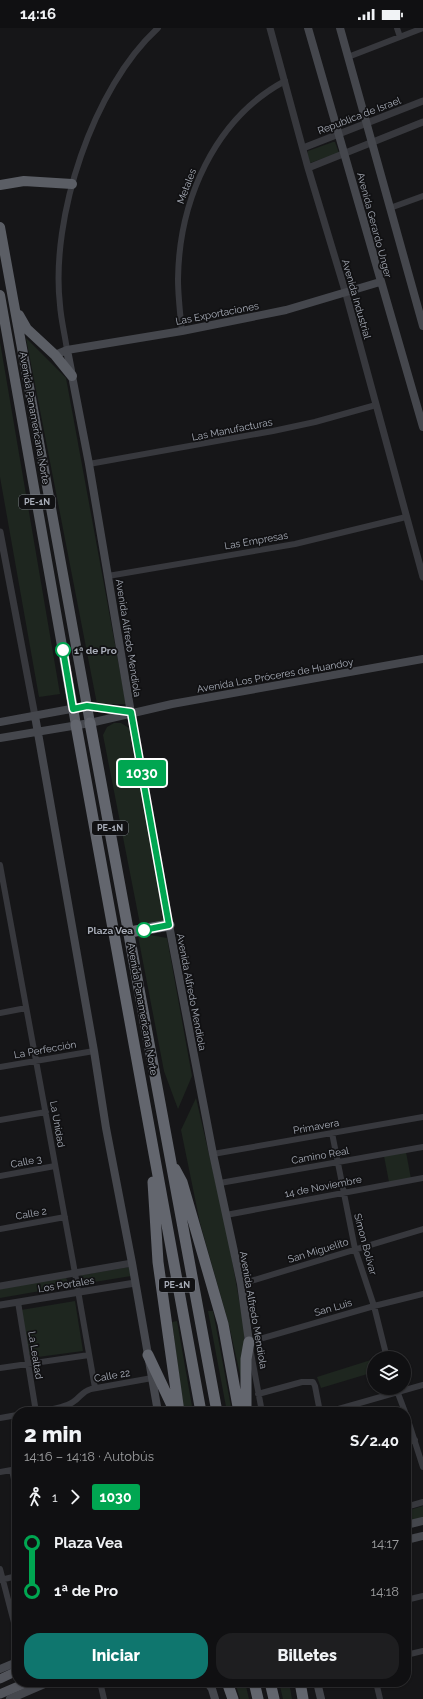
<!DOCTYPE html>
<html lang="es">
<head>
<meta charset="utf-8">
<style>
  :root { --surface:#101012; --page:#1e1e20; --text:#f1f3f6; --muted:#9c9d9f; --line:#303032; --accent:#0f766e }
  body { margin:0; font-family:Raleway,sans-serif; background:var(--page); color:var(--text); height:100vh; display:flex; flex-direction:column; font-size:15px; white-space:nowrap }
  * { box-sizing:border-box; margin:0 }
  p { font-size:13px; color:var(--muted) }
  .icon { flex:none; width:22px; height:22px; fill:none; stroke:currentColor; stroke-width:2; stroke-linecap:round; stroke-linejoin:round }
  .map { position:relative; flex:1; overflow:hidden }
  .details { position:absolute; left:12px; top:1379px; width:399px; height:280px; display:flex; flex-direction:column; background:var(--surface); border-radius:16px; box-shadow:0 1px 3px #0004,0 0 0 1px var(--line) }
  .details>* { flex:none }
  .badge { padding:0 8px; border-radius:3px; font-size:14px; line-height:26px }
  .controls { position:absolute; left:367px; top:1323px; display:grid; gap:8px }
  .controls a { display:grid; place-items:center; width:44px; height:44px; border-radius:50%; background:var(--surface); box-shadow:0 1px 3px #0004,0 0 0 1px var(--line); font-size:20px }
  .map>.badge { position:absolute; translate:-50% -50%; box-shadow:0 0 0 2px #fff }
  .legs { display:flex; align-items:center; gap:6px; height:44px; padding:0 12px; font-size:13px }
  .legs p { margin-inline-start:auto }
  .headline { display:flex; align-items:center; justify-content:space-between; height:68px; padding:0 12px }
  h1 { font-size:22px; font-weight:800; line-height:30px }
  .button { display:flex; gap:8px; margin-top:auto; padding:8px 12px }
  .button a { flex:1; height:46px; border-radius:16px; background:var(--accent); color:#fff; font-size:16px; font-weight:800; line-height:46px; text-align:center }
  .button a+a { background:var(--page); color:var(--text) }
  ul { padding:0 12px; list-style:none }
  li { display:flex; align-items:center; gap:14px; height:48px; font-size:15px }
  li i { display:grid; place-items:center; width:6px; height:100%; margin:0 5px; background:currentColor }
  li i::after { content:''; width:10px; height:10px; margin:-5px; border:3px solid; border-radius:50%; background:var(--surface) }
  li p { margin-inline-start:auto }
  li:first-child i { background:linear-gradient(#0000 50%,currentColor 0) }
  li:last-child i { background:linear-gradient(currentColor 50%,#0000 0) }
  .status { display:flex; justify-content:space-between; align-items:center; height:28px; padding:0 20px; background:var(--surface); direction:ltr }
  .status svg { height:11px; fill:currentColor }
  .map>svg:first-child { display:block }
  .green { fill:#1e261f }
  .lines { fill:none; stroke-linecap:round; stroke-linejoin:round }
  .minor { stroke:#37383d; stroke-width:6 }
  .tertiary { stroke:#37383d; stroke-width:7 }
  .secondary { stroke:#45474d; stroke-width:8 }
  .primary { stroke:#53555c; stroke-width:9 }
  .trunk { stroke:#5b5e65; stroke-width:10 }
  .motorway { stroke:#63666e; stroke-width:11 }
  .line-1-casing { stroke:#fff; stroke-width:9 }
  .line-1 { stroke:#00a651; stroke-width:6 }
  .stop-1-dot { fill:#fff; stroke:#00a651; stroke-width:2 }
  .labels { text-anchor:middle; stroke-width:3.5; stroke-linejoin:round; paint-order:stroke }
  .shield { fill:#111113; stroke:#7b7e86; stroke-width:1 }
  .shield-label { font-size:9px; font-weight:bold; fill:#a8adb8 }
  .street-label { font-size:10px; fill:#a8adb8; stroke:#111113 }
  .stop-label { font-size:10px; font-weight:bold; fill:#a8adb8; stroke:#111113; text-anchor:start }
</style>
</head>
<body>
<div class="status"><b>14:16</b><svg viewBox="0 0 49 12"><path d="M0 12V9h3v3zM5 12V6h3v6zM10 12V3h3v9zM15 12V0h3v12zM26 1h20v11H26zM47 4h2v5h-2z"/></svg></div>
<div class="map">
<svg width="423" height="1671" viewBox="0 0 423 1671">
  <rect width="100%" height="100%" fill="#161618"/>
  <path class="green" d="M 333,114 L 335,114 L 339,125 L 310,135 L 307,126 L 308,123 Z
    M 26,310 L 66,350 L 126,676 L 97,676 Z
    M 0,314 L 60,666 L 39,669 L 0,449 Z
    M 114,695 L 121,695 L 129,700 L 164,893 L 140,896 L 103,707 L 107,699 Z
    M 150,907 L 167,910 L 192,1048 L 178,1081 L 164,1043 L 138,908 Z
    M 196,1070 L 227,1204 L 244,1300 L 244,1364 L 229,1297 L 200,1195 L 181,1102 Z
    M 406,1124 L 411,1151 L 389,1154 L 384,1128 Z
    M 129,1239 L 131,1248 L 82,1256 L 80,1249 L 82,1247 Z
    M 66,1249 L 69,1258 L 0,1270 L 0,1261 Z
    M 75,1273 L 83,1323 L 30,1330 L 21,1282 Z
    M 208,1283 L 213,1283 L 232,1384 L 227,1384 Z
    M 177,1293 L 193,1384 L 184,1384 L 172,1294 Z
    M 374,1331 L 374,1344 L 321,1360 L 317,1349 Z
    M 423,1478 L 423,1492 L 406,1496 L 406,1483 Z
    M 235,1654 L 245,1654 L 249,1671 L 240,1671 Z
    M 279,1654 L 289,1654 L 292,1671 L 283,1671 Z"/>
  <g class="lines">
    <path class="minor" d="M 397,0 L 400,9
      M 348,29 L 423,0
      M 390,180 L 423,168
      M 182,303 C 180,285 178,268 178,251 C 179,173 214,91 285,53
      M 67,322 C 65,307 61,292 60,277 C 50,190 93,59 158,0
      M 89,436 L 273,403 L 315,394 L 376,377
      M 108,548 L 295,516 L 406,489
      M 0,837 L 73,1234 L 95,1360
      M 0,985 L 26,980
      M 0,1039 L 94,1023
      M 0,1092 L 46,1084
      M 332,1105 L 355,1221 L 374,1278 L 387,1330
      M 213,1126 L 423,1089
      M 0,1148 L 55,1138
      M 220,1155 L 423,1119
      M 226,1187 L 423,1150
      M 0,1201 L 65,1189
      M 241,1256 L 423,1201
      M 18,1274 L 36,1384
      M 0,1340 L 89,1327
      M 396,1360 L 405,1384
      M 258,1366 L 302,1354 L 313,1354 L 315,1358 L 320,1384
      M 34,1384 C 46,1382 63,1381 73,1374 C 81,1369 81,1364 91,1361 L 152,1350
      M 262,1384 L 249,1314 L 374,1278 L 423,1266
      M 328,1384 L 423,1357
      M 406,1386 L 423,1439
      M 0,1390 L 17,1387
      M 406,1414 L 415,1412
      M 12,1442 L 17,1465
      M 0,1444 L 17,1441
      M 406,1479 L 423,1474
      M 0,1541 L 17,1606
      M 0,1552 L 17,1548
      M 406,1572 L 423,1568
      M 406,1627 L 423,1623
      M 100,1654 L 104,1671
      M 376,1654 L 380,1671"/>
    <path class="tertiary" d="M 270,0 L 308,140 L 346,266 L 423,549
      M 303,120 L 423,73
      M 308,140 L 423,94
      M 0,504 L 35,688
      M 0,1258 L 132,1235
      M 0,1277 L 135,1255"/>
    <path class="secondary" d="M 308,0 L 423,399
      M 340,0 L 423,298
      M 67,322 L 89,436 L 133,697 L 169,897 L 213,1126 L 241,1256 L 249,1314
      M 55,327 L 67,322 L 182,303 L 286,282 L 380,254
      M 35,688 L 94,1023 L 106,1100 L 132,1235 L 158,1384
      M 0,694 L 87,678 L 127,684
      M 0,710 L 90,695 L 172,676 L 423,631
      M 406,1497 L 423,1493
      M 406,1512 L 423,1508
      M 0,1641 L 17,1634
      M 207,1654 L 212,1661 L 215,1671
      M 317,1654 L 321,1671
      M 10,1671 L 49,1654"/>
    <path class="primary" d="M 0,1651 L 17,1643
      M 0,1666 L 28,1654"/>
    <path class="trunk" d="M 0,157 L 24,153 L 72,156
      M 0,199 L 90,695
      M 0,267 L 76,697
      M 19,287 L 27,301 L 55,327 L 72,348"/>
    <path class="motorway" d="M 90,695 L 217,1384
      M 76,697 L 201,1384
      M 130,904 L 169,897
      M 175,1141 L 182,1154 L 223,1296 L 239,1384
      M 153,1154 L 158,1234 L 179,1384
      M 148,1327 L 175,1384
      M 246,1384 L 246,1331 L 249,1314
      M 227,1654 L 233,1671
      M 254,1654 L 258,1671
      M 270,1654 L 274,1671
      M 300,1654 L 303,1671"/>
  </g>
  <g class="lines">
    <g class="line-1-casing">
      <path id="line-1" d="M 63,622 L 73,681 L 87,678 L 131,684 L 169,897 L 144,902"/>
    </g>
    <use href="#line-1" class="line-1"/>
  </g>
  <g class="stop-1-dot">
    <circle cx="63" cy="622" r="7"/>
    <circle cx="144" cy="902" r="7"/>
  </g>
  <g class="labels">
    <g class="shield">
      <rect x="19" y="467" width="36" height="14" rx="3"/>
      <rect x="92" y="793" width="36" height="14" rx="3"/>
      <rect x="159" y="1250" width="36" height="14" rx="3"/>
    </g>
    <g class="shield-label">
      <text x="37" y="477">PE-1N</text>
      <text x="110" y="803">PE-1N</text>
      <text x="177" y="1260">PE-1N</text>
    </g>
    <g class="street-label">
      <text transform="translate(359 87) rotate(-21)" y="4">Republica de Israel</text>
      <text transform="translate(186 158) rotate(-69)" y="4">Metales</text>
      <text transform="translate(375 197) rotate(75)" y="4">Avenida Gerardo Unger</text>
      <text transform="translate(357 271) rotate(74)" y="4">Avenida Industrial</text>
      <text transform="translate(217 285) rotate(-11)" y="4">Las Exportaciones</text>
      <text transform="translate(35 390) rotate(80)" y="4">Avenida Panamericana Norte</text>
      <text transform="translate(232 401) rotate(-11)" y="4">Las Manufacturas</text>
      <text transform="translate(256 512) rotate(-10)" y="4">Las Empresas</text>
      <text transform="translate(129 610) rotate(81)" y="4">Avenida Alfredo Mendiola</text>
      <text transform="translate(275 647) rotate(-10)" y="4">Avenida Los Próceres de Huandoy</text>
      <text transform="translate(192 964) rotate(79)" y="4">Avenida Alfredo Mendiola</text>
      <text transform="translate(143 981) rotate(80)" y="4">Avenida Panamericana Norte</text>
      <text transform="translate(45 1021) rotate(-10)" y="4">La Perfección</text>
      <text transform="translate(58 1096) rotate(80)" y="4">La Unidad</text>
      <text transform="translate(316 1098) rotate(-10)" y="4">Primavera</text>
      <text transform="translate(320 1127) rotate(-10)" y="4">Camino Real</text>
      <text transform="translate(26 1133) rotate(-11)" y="4">Calle 3</text>
      <text transform="translate(323 1158) rotate(-11)" y="4">14 de Noviembre</text>
      <text transform="translate(31 1185) rotate(-10)" y="4">Calle 2</text>
      <text transform="translate(366 1216) rotate(75)" y="4">Simon Bolívar</text>
      <text transform="translate(318 1222) rotate(-17)" y="4">San Miguelito</text>
      <text transform="translate(66 1256) rotate(-9)" y="4">Los Portales</text>
      <text transform="translate(333 1279) rotate(-16)" y="4">San Luis</text>
      <text transform="translate(254 1282) rotate(80)" y="4">Avenida Alfredo Mendiola</text>
      <text transform="translate(36 1327) rotate(81)" y="4">La Lealtad</text>
      <text transform="translate(112 1347) rotate(-10)" y="4">Calle 22</text>
    </g>
    <g class="stop-label">
      <text x="74" y="626">1ª de Pro</text>
      <text x="133" y="906" text-anchor="end">Plaza Vea</text>
    </g>
  </g>
</svg>
<div class="controls">
<a><svg class="icon" aria-label="layers" viewBox="0 0 24 24"><path d="M12 4l9 5-9 5-9-5zM3 14l9 5 9-5"/></svg></a>
</div>
<b class="badge" style="left:142px;top:745px;background:#00a651;color:#fff">1030</b>
<section class="details">
<div class="headline"><div><h1>2 min</h1><p>14:16 – 14:18 · Autobús</p></div><b>S/2.40</b></div>
<div class="legs"><svg class="icon" aria-label="walk" viewBox="0 0 24 24"><circle cx="13" cy="4" r="2"/><path d="M13 8l-2 6 4 7M11 14l-3 7M7 12l3-4h3l4 4"/></svg>1<svg class="icon" aria-label="forward" viewBox="0 0 24 24"><path d="M9 5l7 7-7 7"/></svg><b class="badge" style="background:#00a651;color:#fff">1030</b></div>
<ul>
<li><i style="color:#00a651"></i><b>Plaza Vea</b><p>14:17</p></li>
<li><i style="color:#00a651"></i><b>1ª de Pro</b><p>14:18</p></li>
</ul>
<div class="button"><a>Iniciar</a><a>Billetes</a></div>
</section>
</div>
</body>
</html>
